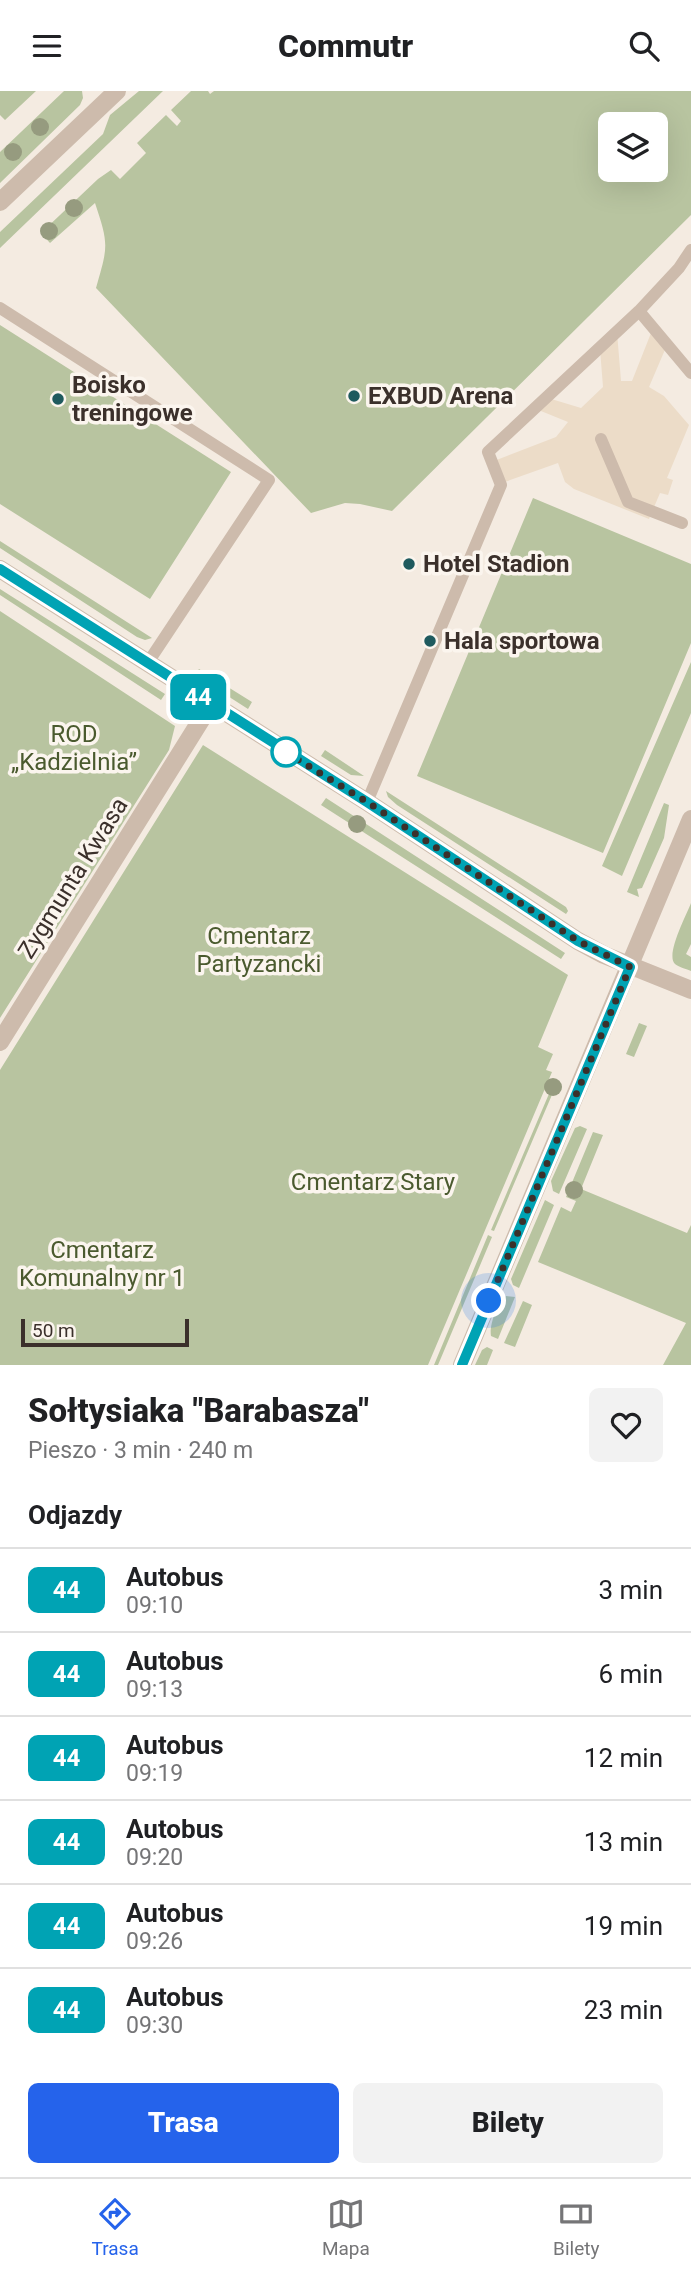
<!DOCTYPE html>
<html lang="pl">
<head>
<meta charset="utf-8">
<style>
  :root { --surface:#fff; --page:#f2f2f2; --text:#202124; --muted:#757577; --line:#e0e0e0; --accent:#2563eb }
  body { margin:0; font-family:Roboto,sans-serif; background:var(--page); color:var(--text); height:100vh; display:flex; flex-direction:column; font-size:26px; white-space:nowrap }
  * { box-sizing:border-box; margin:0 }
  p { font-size:23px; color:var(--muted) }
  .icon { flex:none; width:38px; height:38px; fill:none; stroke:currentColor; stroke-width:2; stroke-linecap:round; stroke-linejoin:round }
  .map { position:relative; height:1274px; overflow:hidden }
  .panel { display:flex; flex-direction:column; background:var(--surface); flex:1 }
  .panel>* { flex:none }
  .badge { padding:0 14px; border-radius:10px; font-size:24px; line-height:46px }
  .tools { position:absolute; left:598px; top:21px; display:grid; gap:14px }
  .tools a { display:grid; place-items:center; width:70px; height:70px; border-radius:10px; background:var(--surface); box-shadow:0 7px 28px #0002; font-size:35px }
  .scale { position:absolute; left:21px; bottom:18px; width:168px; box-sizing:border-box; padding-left:7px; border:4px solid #3b302b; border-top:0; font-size:19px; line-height:24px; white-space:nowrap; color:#3b302b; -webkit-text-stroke:5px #fbf5ee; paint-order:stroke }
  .you { position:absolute; width:35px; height:35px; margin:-18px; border:5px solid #fff; border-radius:50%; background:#1a73e8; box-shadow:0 0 0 10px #1a73e833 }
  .map>.badge { position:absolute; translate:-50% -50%; box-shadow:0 0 0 4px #fff }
  h2 { padding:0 28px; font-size:26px; line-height:63px }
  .round { display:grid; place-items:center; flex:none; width:74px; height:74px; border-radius:10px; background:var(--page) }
  .head { display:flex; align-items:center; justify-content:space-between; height:119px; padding:0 28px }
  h1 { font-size:33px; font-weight:800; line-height:52px }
  .primary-button { display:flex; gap:14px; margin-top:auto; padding:14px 28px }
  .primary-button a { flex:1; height:80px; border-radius:10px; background:var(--accent); color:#fff; font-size:28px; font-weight:800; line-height:80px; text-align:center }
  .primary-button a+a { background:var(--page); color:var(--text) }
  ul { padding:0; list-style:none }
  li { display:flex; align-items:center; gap:21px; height:84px; padding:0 28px; border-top:2px solid var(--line) }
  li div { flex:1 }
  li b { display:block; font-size:26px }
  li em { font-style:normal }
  li .badge { min-width:77px; font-weight:700; text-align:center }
  header { display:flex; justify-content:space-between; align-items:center; height:91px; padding:0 28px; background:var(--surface); font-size:32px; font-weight:800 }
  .tab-bar { display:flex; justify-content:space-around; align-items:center; height:98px; border-top:2px solid var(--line); background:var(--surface); font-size:19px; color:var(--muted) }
  .tab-bar a { display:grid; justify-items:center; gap:4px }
  .tab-bar .on { color:var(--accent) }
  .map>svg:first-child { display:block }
  .green { fill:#b8c4a0; fill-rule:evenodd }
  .plaza { fill:#ecdcc8 }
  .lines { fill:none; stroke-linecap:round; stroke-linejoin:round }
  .service { stroke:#cdbbac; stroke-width:12 }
  .minor { stroke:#cdbbac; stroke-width:18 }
  .tertiary { stroke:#cdbbac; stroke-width:18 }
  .tree { fill:#969b7f }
  .line-casing { stroke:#fff; stroke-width:16 }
  .line { stroke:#00a3b4; stroke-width:10 }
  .walk { stroke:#3b302b; stroke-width:7; stroke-dasharray:0 12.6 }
  .poi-dot { fill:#1f5a5e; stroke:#fbf5ee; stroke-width:2.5 }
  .stop-dot { fill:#fff; stroke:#00a3b4; stroke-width:3.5 }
  .labels { text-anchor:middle; stroke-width:7; stroke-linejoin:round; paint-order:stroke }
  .poi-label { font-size:24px; font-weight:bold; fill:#3b302b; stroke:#fbf5ee; text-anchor:start }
  .park-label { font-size:24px; fill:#4a5a2e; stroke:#fbf5ee }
  .street-label { font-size:24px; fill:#3b302b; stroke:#fbf5ee }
</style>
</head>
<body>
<header><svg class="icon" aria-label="menu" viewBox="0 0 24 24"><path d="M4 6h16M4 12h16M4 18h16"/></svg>Commutr<svg class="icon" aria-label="search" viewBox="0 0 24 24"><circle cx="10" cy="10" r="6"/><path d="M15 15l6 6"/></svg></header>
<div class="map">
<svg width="691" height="1274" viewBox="0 0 691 1274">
  <rect width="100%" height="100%" fill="#f4ebe1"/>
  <path class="green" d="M 0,0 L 36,0 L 5,29 L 0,24 Z
    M 64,0 L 82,0 L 83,7 L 80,14 L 0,92 L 0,61 Z
    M 139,0 L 163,0 L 0,157 L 0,141 L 103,43 L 110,24 Z
    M 191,0 L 208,0 L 210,3 L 214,0 L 691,0 L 691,124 L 392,420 L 360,413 L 345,412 L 311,422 L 96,197 C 108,155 109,154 95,112 L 50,152 L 41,142 L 98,88 L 111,79 L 120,88 L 146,62 L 137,52 L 166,24 L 177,35 L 181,30 L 171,19 ZM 611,33 L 656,33 L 656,79 L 611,79 Z
    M 0,234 L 231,381 L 150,508 L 0,413 Z
    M 533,407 L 691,473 L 691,552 L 603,762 L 417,685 Z
    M 0,450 L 152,547 L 145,549 L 137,546 L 0,457 Z
    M 0,498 L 165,603 L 161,609 L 0,504 Z
    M 0,520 L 175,635 L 169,659 L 0,927 Z
    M 691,571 L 691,622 L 622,785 L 602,775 Z
    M 199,578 L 252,611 L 248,618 L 195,584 Z
    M 203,654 L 568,884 L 538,956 L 553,963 L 546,979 L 552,981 L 428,1274 L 0,1274 L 0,979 Z
    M 325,659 L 364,685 L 351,684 L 321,665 Z
    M 386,700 L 566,816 L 568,820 L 566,823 L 397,714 L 388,706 Z
    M 326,707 L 565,862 L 561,868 L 321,714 Z
    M 664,712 L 669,714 L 664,747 L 642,797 L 637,798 L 639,806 L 627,801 Z
    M 691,812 L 691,853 L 686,863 L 691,866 L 691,880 C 687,878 678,876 675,873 C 665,864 687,823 691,812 Z
    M 639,932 L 647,935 L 634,966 L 626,963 Z
    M 554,991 L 557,992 L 494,1140 L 491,1139 Z
    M 580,1035 L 587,1038 L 559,1103 L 553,1100 L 551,1090 L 575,1037 Z
    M 593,1041 L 603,1044 L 581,1098 L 687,1142 L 691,1134 L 691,1274 L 663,1274 L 686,1232 L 538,1171 L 561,1116 L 571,1121 L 576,1110 L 566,1106 Z
    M 545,1109 L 554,1114 L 519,1197 L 513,1194 L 511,1188 Z
    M 488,1144 L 492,1146 L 438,1274 L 434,1274 Z
    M 506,1205 L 515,1206 L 498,1248 L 491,1245 C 489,1234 497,1213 506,1205 Z
    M 523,1210 L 532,1214 L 515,1256 L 504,1252 Z
    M 487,1256 L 493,1259 L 487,1274 L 475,1274 L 482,1259 Z"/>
  <path class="plaza" d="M 653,237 L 667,254 L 649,296 L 664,305 L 689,334 L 667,387 L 673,389 L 668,404 L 660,402 L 649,428 L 574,398 L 565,391 L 558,372 L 502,392 L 494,370 L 556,346 L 568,331 L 536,318 L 548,307 L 581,317 L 603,296 L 600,258 L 617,241 L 621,290 L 632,290 Z"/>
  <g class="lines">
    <path class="service" d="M 0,217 L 269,389 L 147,573
      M 639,220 L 679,177 L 691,159
      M 601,348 L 628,411 L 682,432
      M 367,711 L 501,394 L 488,361 L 639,220 L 691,282"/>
    <path class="minor" d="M 0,478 L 367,711 L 578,850 L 604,864 L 691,899
      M 0,951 L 211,613"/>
    <path class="tertiary" d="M 0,111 L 117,0
      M 462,1274 L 691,728"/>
  </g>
  <g class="tree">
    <circle cx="40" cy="36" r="9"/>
    <circle cx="13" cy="61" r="9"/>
    <circle cx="74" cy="117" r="9"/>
    <circle cx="49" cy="140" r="9"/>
    <circle cx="357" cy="733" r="9"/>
    <circle cx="553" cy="996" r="9"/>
    <circle cx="574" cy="1099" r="9"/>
  </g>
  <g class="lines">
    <g class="line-casing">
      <path id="line" d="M 0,478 L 367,711 L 578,850 L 630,876 L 462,1274"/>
    </g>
    <use href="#line" class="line"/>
    <path class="walk" d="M 286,661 L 276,655 L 367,711 L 578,850 L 630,876 L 489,1210"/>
  </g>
  <g class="poi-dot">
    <circle cx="354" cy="305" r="7"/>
    <circle cx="58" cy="308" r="7"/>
    <circle cx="409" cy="473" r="7"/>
    <circle cx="430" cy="550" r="7"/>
  </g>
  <circle class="stop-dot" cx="286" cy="661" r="14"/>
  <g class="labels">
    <g class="poi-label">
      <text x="72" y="302">Boisko<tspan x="72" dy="28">treningowe</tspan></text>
      <text x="368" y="313">EXBUD Arena</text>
      <text x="423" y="481">Hotel Stadion</text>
      <text x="444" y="558">Hala sportowa</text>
    </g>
    <g class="park-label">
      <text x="74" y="651">ROD<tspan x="74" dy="28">„Kadzielnia”</tspan></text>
      <text x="259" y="853">Cmentarz<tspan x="259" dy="28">Partyzancki</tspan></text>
      <text x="373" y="1099">Cmentarz Stary</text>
      <text x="102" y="1167">Cmentarz<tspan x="102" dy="28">Komunalny nr 1</tspan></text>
    </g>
    <g class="street-label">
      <text transform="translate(73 787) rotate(-58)" y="8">Zygmunta Kwasa</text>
    </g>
  </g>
</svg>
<div class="tools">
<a><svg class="icon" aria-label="layers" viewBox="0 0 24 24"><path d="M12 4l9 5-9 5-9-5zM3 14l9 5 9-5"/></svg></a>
</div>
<div class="scale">50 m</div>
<div class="you" style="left:489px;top:1210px"></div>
<b class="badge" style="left:198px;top:606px;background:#00a3b4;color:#fff">44</b>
</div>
<section class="panel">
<div class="head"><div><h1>Sołtysiaka &quot;Barabasza&quot;</h1><p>Pieszo · 3 min · 240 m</p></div><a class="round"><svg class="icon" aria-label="heart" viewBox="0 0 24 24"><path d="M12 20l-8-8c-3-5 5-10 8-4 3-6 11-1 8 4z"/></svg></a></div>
<h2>Odjazdy</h2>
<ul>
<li><span class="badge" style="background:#00a3b4;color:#fff">44</span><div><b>Autobus</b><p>09:10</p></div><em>3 min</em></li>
<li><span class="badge" style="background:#00a3b4;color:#fff">44</span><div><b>Autobus</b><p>09:13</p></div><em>6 min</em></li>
<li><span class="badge" style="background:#00a3b4;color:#fff">44</span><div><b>Autobus</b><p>09:19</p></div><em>12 min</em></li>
<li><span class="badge" style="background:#00a3b4;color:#fff">44</span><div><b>Autobus</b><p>09:20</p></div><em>13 min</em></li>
<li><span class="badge" style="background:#00a3b4;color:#fff">44</span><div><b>Autobus</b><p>09:26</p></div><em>19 min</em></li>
<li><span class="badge" style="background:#00a3b4;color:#fff">44</span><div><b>Autobus</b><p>09:30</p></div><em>23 min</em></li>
</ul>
<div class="primary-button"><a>Trasa</a><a>Bilety</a></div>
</section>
<nav class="tab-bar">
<a class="on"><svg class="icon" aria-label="directions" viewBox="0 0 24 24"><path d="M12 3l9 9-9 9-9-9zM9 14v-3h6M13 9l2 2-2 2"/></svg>Trasa</a>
<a><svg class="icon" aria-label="map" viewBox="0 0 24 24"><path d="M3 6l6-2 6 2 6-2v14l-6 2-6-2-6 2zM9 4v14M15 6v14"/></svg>Mapa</a>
<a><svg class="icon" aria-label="tickets" viewBox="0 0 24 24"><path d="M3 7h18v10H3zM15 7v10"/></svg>Bilety</a>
</nav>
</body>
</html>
